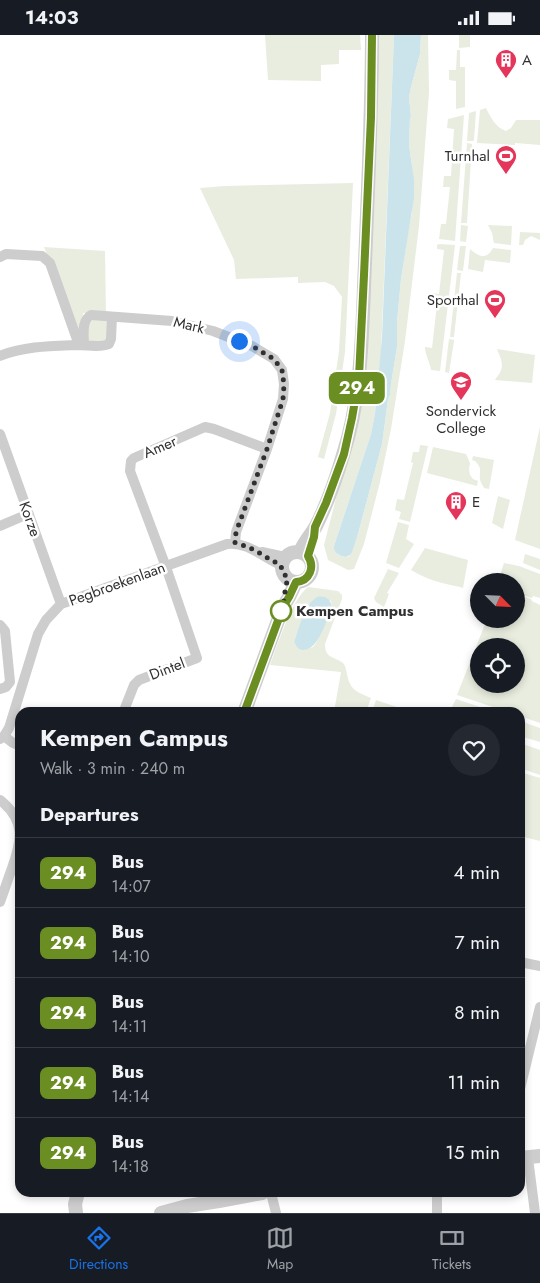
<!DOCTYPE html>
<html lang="en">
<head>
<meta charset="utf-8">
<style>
  :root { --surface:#171b24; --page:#242831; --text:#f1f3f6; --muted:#9ea1a6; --line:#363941; --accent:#1a73e8 }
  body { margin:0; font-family:Jost,sans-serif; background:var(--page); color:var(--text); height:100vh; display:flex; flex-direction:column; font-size:19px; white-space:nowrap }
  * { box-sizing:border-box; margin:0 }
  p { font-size:16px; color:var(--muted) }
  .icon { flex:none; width:28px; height:28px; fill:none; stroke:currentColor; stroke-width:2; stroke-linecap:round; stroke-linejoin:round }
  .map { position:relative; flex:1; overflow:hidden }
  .details { position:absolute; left:15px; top:672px; width:510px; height:490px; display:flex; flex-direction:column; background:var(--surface); border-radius:15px; box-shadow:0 2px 8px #0003 }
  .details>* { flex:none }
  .badge { padding:0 10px; border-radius:8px; font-size:18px; line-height:32px }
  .needle { width:32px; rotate:114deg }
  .controls { position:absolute; left:470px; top:538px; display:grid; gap:10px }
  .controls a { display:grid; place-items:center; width:55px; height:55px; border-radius:50%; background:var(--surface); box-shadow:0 2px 8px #0003; font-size:25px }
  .you { position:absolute; width:25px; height:25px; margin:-12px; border:4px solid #fff; border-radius:50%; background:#1a73e8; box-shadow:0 0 0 8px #1a73e833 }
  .map>.badge { position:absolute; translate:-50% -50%; box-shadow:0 0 0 2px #fff }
  h2 { padding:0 25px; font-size:19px; line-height:45px }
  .round { display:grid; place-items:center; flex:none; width:52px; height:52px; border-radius:26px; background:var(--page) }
  .summary { display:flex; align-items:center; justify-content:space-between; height:85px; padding:0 25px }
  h1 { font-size:24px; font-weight:700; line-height:38px }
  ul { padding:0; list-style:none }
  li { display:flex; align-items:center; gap:15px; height:70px; padding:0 25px; border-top:1px solid var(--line) }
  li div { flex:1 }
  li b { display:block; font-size:19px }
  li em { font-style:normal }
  li .badge { min-width:55px; font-weight:700; text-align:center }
  .status { display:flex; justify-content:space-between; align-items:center; height:35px; padding:0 25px; background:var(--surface); direction:ltr }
  .status svg { height:14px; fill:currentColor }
  .tabs { display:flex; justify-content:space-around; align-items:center; height:70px; border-top:1px solid var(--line); background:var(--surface); font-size:14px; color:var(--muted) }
  .tabs a { display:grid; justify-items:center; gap:2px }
  .tabs .selected { color:var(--accent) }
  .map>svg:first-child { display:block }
  .green { fill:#e8eddf; fill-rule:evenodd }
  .water { fill:#cbe4ec }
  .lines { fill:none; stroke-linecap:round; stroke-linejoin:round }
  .minor { stroke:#cdcdcd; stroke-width:10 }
  .tertiary { stroke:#cdcdcd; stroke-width:14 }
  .line-casing { stroke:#fff; stroke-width:11 }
  .line { stroke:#6b8e23; stroke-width:8 }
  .walk { stroke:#303030; stroke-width:5; stroke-dasharray:0 9 }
  .stop-dot { fill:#fff; stroke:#6b8e23; stroke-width:2.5 }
  .labels { text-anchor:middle; stroke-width:5; stroke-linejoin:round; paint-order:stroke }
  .poi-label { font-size:15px; fill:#303030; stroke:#fff; text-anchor:start }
  .street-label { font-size:15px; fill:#303030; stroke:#fff }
  .stop-label { font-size:15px; font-weight:bold; fill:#303030; stroke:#fff; text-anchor:start }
</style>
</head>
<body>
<div class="status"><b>14:03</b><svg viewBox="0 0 49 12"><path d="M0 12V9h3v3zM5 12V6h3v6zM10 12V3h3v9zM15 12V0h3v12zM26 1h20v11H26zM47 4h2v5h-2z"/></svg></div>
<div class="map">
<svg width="540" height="1178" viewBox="0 0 540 1178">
  <rect width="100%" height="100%" fill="#fff"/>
  <path class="green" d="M 265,0 L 360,0 L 361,15 L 339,15 L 339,29 L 321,30 L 321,46 L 268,45 Z
    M 378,0 L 394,0 L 381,317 L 375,378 L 371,399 L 334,511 C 334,518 341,522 348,522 L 350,520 L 358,499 L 382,409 L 388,365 L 390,360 L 391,349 L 397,312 L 397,287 L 401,244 L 408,198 L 412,177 L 412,131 L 409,110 L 410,84 L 411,81 L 409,63 L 411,52 L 420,19 L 421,0 L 428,0 L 429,57 L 419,191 L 405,306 L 391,394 L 380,447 L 364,509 L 354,534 L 348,535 L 328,525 L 324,510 L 355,389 Z
    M 459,0 L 470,0 L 470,12 L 459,13 Z
    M 457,15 L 460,15 L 460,32 L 465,32 L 465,72 L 456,74 L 456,46 L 449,45 L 449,35 L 456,35 Z
    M 486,73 C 491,83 495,92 506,96 L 511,93 L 516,85 L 540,85 L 540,110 L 515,108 L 515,110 L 477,108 L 480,75 Z
    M 476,76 L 474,105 L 473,106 L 467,106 L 469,78 Z
    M 464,80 L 455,206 L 439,204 L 441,189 L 446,189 L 450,152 L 443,152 L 444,141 L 451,141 L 454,94 L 447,93 L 448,84 Z
    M 467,108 L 472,109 L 467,188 L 461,188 Z
    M 353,148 L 345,317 L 336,379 L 324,424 L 318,422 L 330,378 L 339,316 L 342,262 L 334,251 L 325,247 L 298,248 L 298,242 L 236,244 L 234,225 L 200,153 L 225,151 Z
    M 461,190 L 468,191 L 466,207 L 460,206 Z
    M 488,190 L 512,191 L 511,210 L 494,208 L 492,198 Z
    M 520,197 L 540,198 L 540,205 L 531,201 L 525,205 L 523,210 L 519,210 Z
    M 439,209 L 455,210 L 440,336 L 431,335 C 430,327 425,320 425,312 L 432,313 L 437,269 L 431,268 L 431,258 L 439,259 L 444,215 L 437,214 L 437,210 Z
    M 460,211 L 466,211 L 463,236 L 457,235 Z
    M 44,212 L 105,216 L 106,278 L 83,278 L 82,306 Z
    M 493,213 L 511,215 L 510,228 L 485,225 L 483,237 L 468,234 L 470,214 C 478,221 486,226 493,213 Z
    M 457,238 L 461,238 L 454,302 L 450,302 Z
    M 96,283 L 108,286 L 108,302 L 105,306 L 100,307 L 88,306 C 88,295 86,289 96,283 Z
    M 449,304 L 454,305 L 454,306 L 449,338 L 445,337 Z
    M 497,314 L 535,320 L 532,348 L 495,345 C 497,341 500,339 501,335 C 504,328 499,320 497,314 Z
    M 540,392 L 540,514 L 515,505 Z
    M 420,410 L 428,411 L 410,487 L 399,484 L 401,477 L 395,475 L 397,464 L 404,465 L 413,428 L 411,427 L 413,417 L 419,417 Z
    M 433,412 L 466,419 L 470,428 L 469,434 L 470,440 L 473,444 L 478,446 L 477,451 L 427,438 Z
    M 473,421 L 494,425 L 489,454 L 484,453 C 483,451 481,448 480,445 C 479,436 483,434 475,426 L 472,425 Z
    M 498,461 L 510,465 L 503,494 L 492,488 Z
    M 398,487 L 409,490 L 406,504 L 414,509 L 399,533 L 386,528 Z
    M 425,513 L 468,525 L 463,553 L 460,552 C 440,548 428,545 411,535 Z
    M 525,519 L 540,524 L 540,535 L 523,528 Z
    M 504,528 L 519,531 L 540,539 L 540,563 L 533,561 L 532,563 L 516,558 L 516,546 L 498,546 Z
    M 388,534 L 399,538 L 387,558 L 389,559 L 384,572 L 376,567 L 374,563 Z
    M 308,552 L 338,556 L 342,560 L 342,564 L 325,609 C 325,624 334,621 343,628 C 346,631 346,635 347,639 C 350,656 358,657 371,663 L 366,677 L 334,677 L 341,637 L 270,630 C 277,611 292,564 308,552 ZM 319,562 L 331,566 L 332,574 L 316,608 L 313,612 L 305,615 L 295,609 L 294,607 C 300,593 305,568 319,562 Z
    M 516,559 L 531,564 L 532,566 L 540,570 L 540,688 L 520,681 L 520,678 L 508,677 L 457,660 L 487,584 L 516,584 ZM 516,611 L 516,649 L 479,649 L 479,611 Z
    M 456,664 L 495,677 L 455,677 L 452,672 Z
    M 376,665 L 412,677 L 372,677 Z
    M 520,686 L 540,693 L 540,707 L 520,701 Z
    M 520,708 L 540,715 L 540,740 L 520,733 Z
    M 520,737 L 540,743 L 540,806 L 520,801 Z"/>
  <path class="water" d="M 394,0 L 421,0 L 420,19 L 411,52 L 409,63 L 411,81 L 410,84 L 409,110 L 414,145 L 414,163 L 401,244 L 397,287 L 397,312 L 391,349 L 390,360 L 388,365 L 382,409 L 358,499 L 352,517 L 350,520 L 346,522 C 340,521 333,518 334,511 L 371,399 L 375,378 L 382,302 Z
    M 317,562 C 326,560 332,565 332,574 C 326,585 318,617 302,615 C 298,614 296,611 294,607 C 299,594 304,570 317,562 Z"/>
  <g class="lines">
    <path class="minor" d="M 0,222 L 6,219 L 42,221 L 50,228 L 79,310
      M 84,310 C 84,300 81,286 91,280 L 172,286 L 213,296 L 252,311 L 274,324 L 282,335 L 284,349 L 283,364 L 267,414 L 236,497 L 235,508
      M 0,321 C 24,311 53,311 78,310 C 88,310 100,313 109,309 L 111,304 L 112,282
      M 0,399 L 61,569
      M 0,491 L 28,479
      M 262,517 L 285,522
      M 0,590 L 5,596 L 10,647 L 6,652 L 0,654
      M 123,678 L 134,650 L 139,645 L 197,623 L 166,532 L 130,436 L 131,426 L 134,423 L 205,392 L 214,394 L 267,414
      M 4,701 L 13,708 L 20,711
      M 0,704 L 4,701 L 9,693 L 38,599 L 46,585 L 61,569 L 227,509 C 249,507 262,522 281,530
      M 0,765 C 26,786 22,805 12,833 C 8,844 4,856 0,867
      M 520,927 L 540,931
      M 520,1054 L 540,972
      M 528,1123 L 535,1178
      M 271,1158 L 276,1178
      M 437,1158 L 437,1178"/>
    <path class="tertiary" d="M282 532a15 15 0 1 1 30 0a15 15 0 1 1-30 0Z
      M 300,517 C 304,507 311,500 316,491 C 327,469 336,444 343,420 C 363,359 362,291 365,228 C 368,152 372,76 372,0
      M 244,678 L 283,572 L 289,562 L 296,547
      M 520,1123 L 540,1121
      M 76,1178 L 75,1169 L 78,1158
      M 161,1178 L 187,1171 L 219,1166 L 262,1158"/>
  </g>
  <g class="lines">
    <g class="line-casing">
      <path id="line" d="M 244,678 L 283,572 L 289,562 L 296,547 C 310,546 315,532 308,521 L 314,502 L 315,492 L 326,468 L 344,419 L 352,383 L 359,342 L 364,240 L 371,82 L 372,0"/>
    </g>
    <use href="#line" class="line"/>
    <path class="walk" d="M 239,306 L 252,311 L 274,324 L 282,335 L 284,350 L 283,364 L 267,414 L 236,497 L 235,508 C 254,512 265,523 281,530 L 282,536 L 288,544 C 284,554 285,567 281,576"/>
  </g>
  <defs>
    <g id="building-pin" transform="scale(1.125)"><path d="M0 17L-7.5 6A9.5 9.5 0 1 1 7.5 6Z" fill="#e4365b" stroke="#fff"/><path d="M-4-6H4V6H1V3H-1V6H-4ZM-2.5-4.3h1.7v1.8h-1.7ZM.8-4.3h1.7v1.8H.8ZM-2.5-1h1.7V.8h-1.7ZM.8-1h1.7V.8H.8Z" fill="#fff"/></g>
    <g id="stadium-pin" transform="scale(1.125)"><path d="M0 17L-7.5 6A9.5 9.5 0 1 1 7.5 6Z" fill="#e4365b" stroke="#fff"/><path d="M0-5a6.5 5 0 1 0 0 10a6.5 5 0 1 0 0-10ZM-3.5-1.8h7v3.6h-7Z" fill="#fff"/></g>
    <g id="school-pin" transform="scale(1.125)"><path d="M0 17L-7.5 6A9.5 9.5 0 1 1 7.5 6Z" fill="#e4365b" stroke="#fff"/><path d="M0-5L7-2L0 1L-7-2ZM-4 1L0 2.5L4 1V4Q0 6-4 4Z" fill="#fff"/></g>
  </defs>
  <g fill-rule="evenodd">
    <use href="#building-pin" x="506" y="25"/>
    <use href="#stadium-pin" x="506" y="121"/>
    <use href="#stadium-pin" x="495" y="265"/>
    <use href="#school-pin" x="461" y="347"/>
    <use href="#building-pin" x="456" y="467"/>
  </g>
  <circle class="stop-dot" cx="281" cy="576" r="10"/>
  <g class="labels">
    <g class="poi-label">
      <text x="522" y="30">A</text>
      <text x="490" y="126" text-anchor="end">Turnhal</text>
      <text x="479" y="270" text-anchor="end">Sporthal</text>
      <text x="461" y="381" text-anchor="middle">Sondervick<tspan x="461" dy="17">College</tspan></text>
      <text x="472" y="472">E</text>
    </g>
    <g class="street-label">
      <text transform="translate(189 290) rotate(13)" y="5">Mark</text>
      <text transform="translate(160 412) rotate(-23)" y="5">Amer</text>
      <text transform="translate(30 484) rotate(70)" y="5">Korze</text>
      <text transform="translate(117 549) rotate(-20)" y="5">Pegbroekenlaan</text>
      <text transform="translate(167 634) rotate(-21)" y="5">Dintel</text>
    </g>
    <g class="stop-label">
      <text x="296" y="581">Kempen Campus</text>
    </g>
  </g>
</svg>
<div class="controls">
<a><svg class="needle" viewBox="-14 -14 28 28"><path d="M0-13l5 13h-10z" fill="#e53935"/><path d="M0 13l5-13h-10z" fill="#9ea1a6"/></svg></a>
<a><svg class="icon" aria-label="locate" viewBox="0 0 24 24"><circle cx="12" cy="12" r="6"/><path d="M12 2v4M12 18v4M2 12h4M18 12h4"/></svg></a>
</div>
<div class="you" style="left:239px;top:306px"></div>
<b class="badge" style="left:357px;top:353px;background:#6b8e23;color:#fff">294</b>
<section class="details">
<div class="summary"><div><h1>Kempen Campus</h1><p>Walk · 3 min · 240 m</p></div><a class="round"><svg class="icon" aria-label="heart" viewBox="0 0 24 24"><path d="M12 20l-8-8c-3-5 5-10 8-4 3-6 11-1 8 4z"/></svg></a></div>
<h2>Departures</h2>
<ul>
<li><span class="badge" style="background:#6b8e23;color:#fff">294</span><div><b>Bus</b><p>14:07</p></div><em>4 min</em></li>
<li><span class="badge" style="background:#6b8e23;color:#fff">294</span><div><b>Bus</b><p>14:10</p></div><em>7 min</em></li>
<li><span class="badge" style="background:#6b8e23;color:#fff">294</span><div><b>Bus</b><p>14:11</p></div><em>8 min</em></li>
<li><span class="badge" style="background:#6b8e23;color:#fff">294</span><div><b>Bus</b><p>14:14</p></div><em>11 min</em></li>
<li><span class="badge" style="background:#6b8e23;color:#fff">294</span><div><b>Bus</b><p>14:18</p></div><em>15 min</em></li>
</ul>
</section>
</div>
<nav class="tabs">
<a class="selected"><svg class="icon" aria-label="directions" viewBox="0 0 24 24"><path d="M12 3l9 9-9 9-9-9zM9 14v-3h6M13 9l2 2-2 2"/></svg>Directions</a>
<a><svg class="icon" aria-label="map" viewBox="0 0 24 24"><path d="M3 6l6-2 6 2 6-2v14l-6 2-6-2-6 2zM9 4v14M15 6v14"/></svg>Map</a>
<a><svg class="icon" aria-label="tickets" viewBox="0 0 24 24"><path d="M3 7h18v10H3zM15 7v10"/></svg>Tickets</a>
</nav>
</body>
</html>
